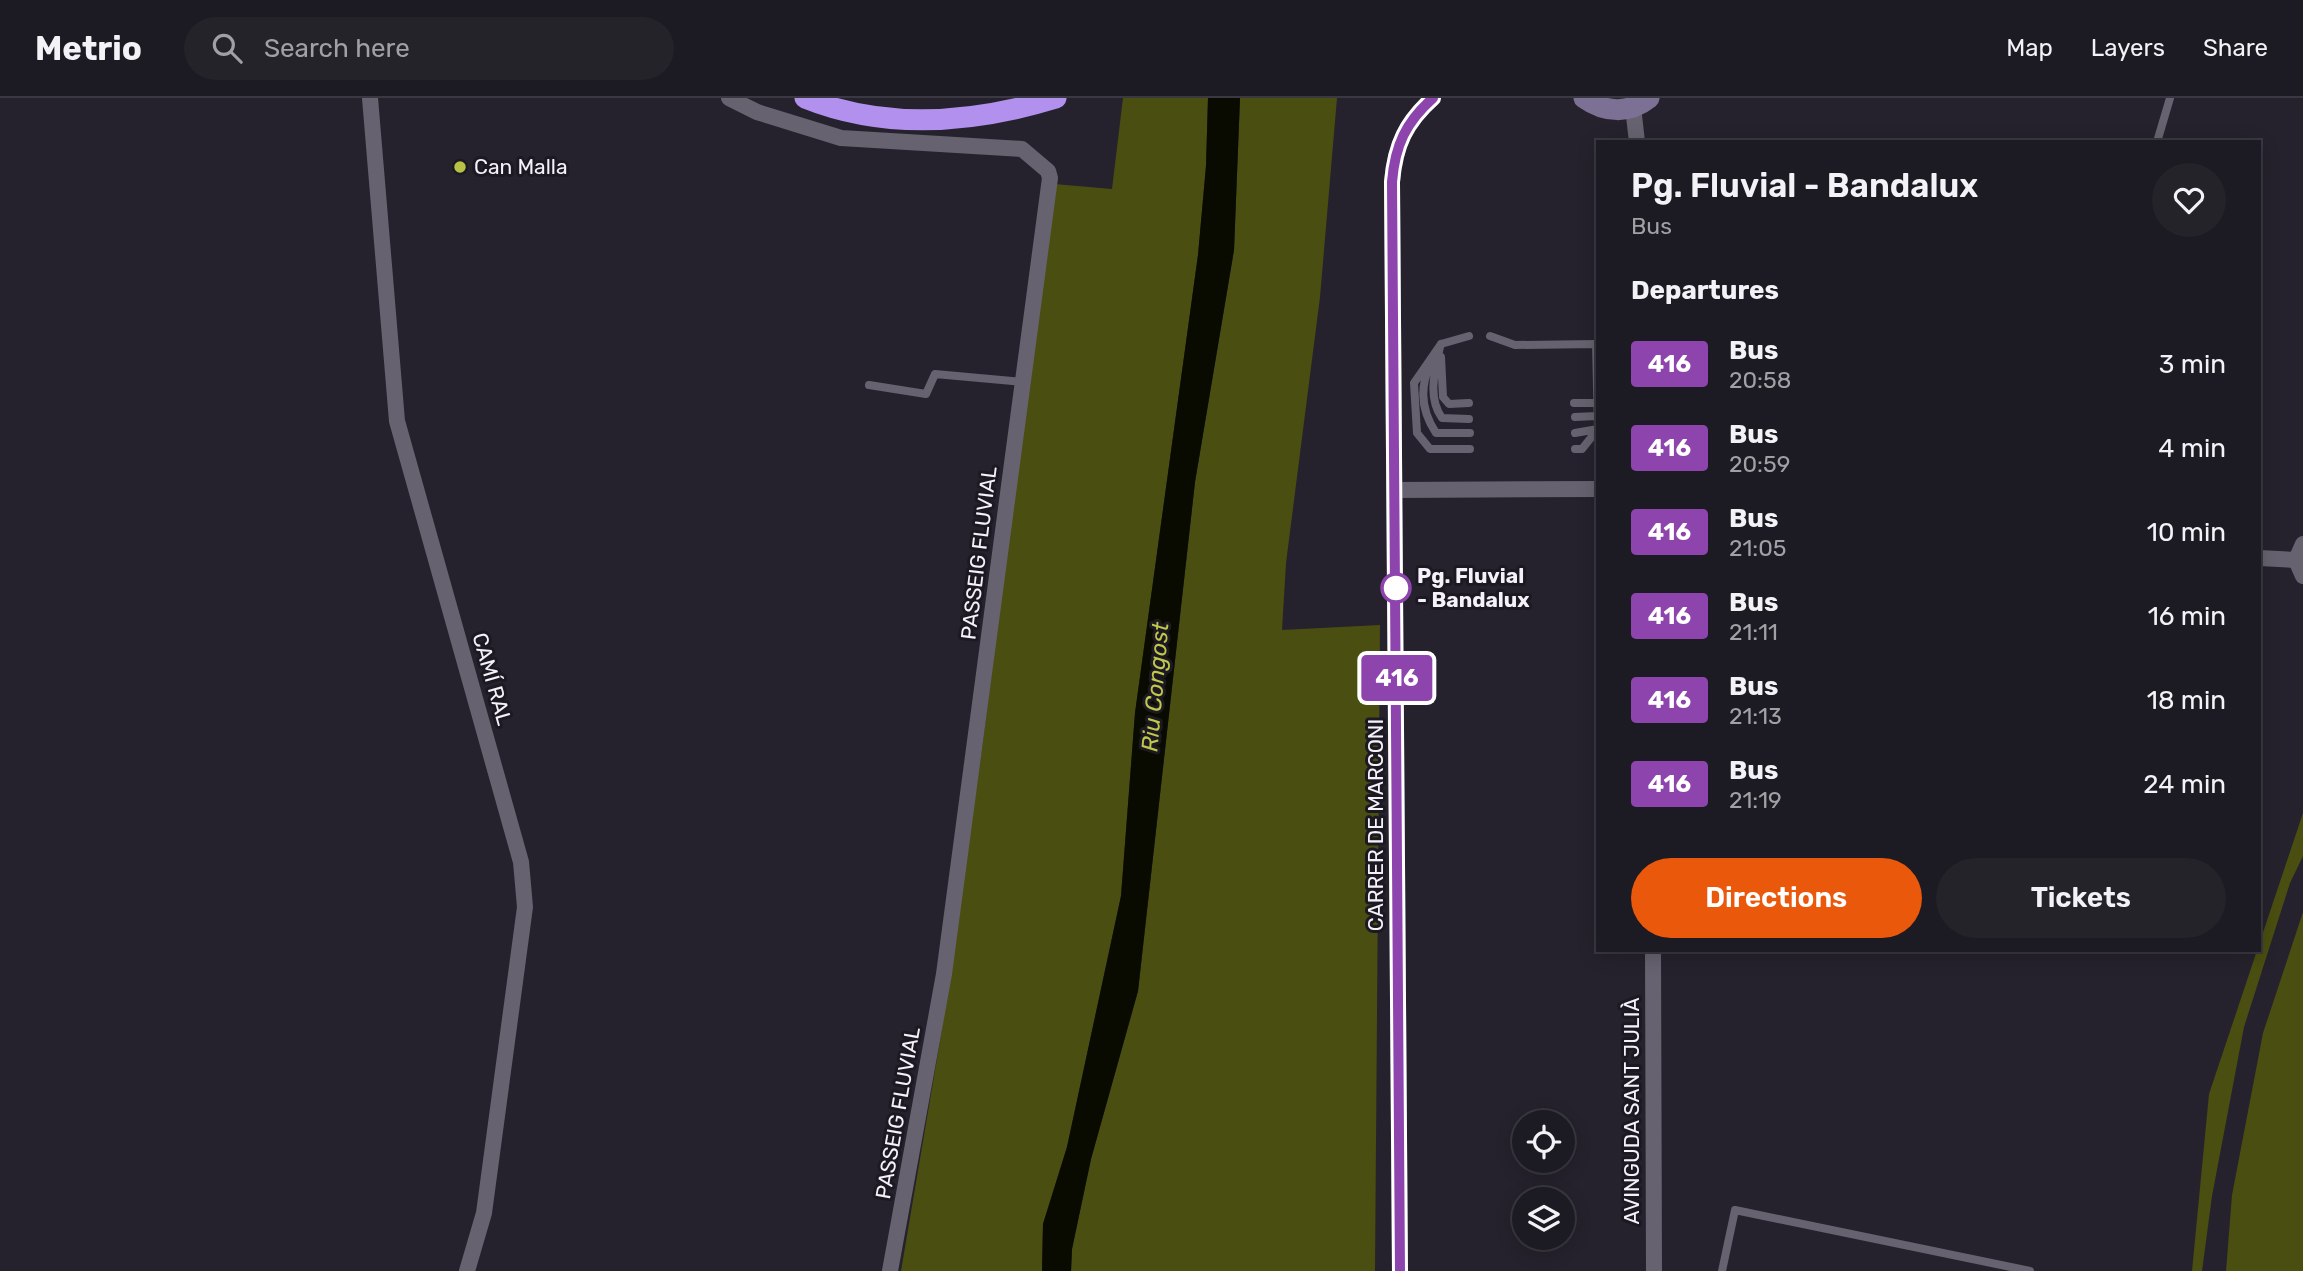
<!DOCTYPE html>
<html lang="en">
<head>
<meta charset="utf-8">
<style>
  :root { --surface:#1c1a22; --page:#25232a; --text:#f1f3f6; --muted:#a0a1a5; --line:#3a3840; --accent:#ea580c }
  body { margin:0; font-family:Rubik,sans-serif; background:var(--page); color:var(--text); height:100vh; display:flex; flex-direction:column; font-size:26px; white-space:nowrap }
  * { box-sizing:border-box; margin:0 }
  p { font-size:23px; color:var(--muted) }
  .icon { flex:none; width:38px; height:38px; fill:none; stroke:currentColor; stroke-width:2; stroke-linecap:round; stroke-linejoin:round }
  .map { position:relative; flex:1; overflow:hidden }
  .drawer { position:absolute; left:1596px; top:42px; width:665px; height:812px; display:flex; flex-direction:column; background:var(--surface); border-radius:0px; box-shadow:0 4px 18px #0003,0 0 0 2px var(--line) }
  .drawer>* { flex:none }
  .badge { padding:0 14px; border-radius:5px; font-size:24px; line-height:46px }
  .tools { position:absolute; left:1512px; top:1012px; display:grid; gap:14px }
  .tools a { display:grid; place-items:center; width:63px; height:63px; border-radius:50%; background:var(--surface); box-shadow:0 4px 18px #0003,0 0 0 2px var(--line); font-size:35px }
  .map>.badge { position:absolute; translate:-50% -50%; box-shadow:0 0 0 4px #fff }
  h2 { padding:0 35px; font-size:26px; line-height:63px }
  .round { display:grid; place-items:center; flex:none; width:74px; height:74px; border-radius:37px; background:var(--page) }
  .summary { display:flex; align-items:center; justify-content:space-between; height:119px; padding:0 35px }
  h1 { font-size:33px; font-weight:600; line-height:52px }
  .cta { display:flex; gap:14px; margin-top:auto; padding:14px 35px }
  .cta a { flex:1; height:80px; border-radius:42px; background:var(--accent); color:#fff; font-size:28px; font-weight:600; line-height:80px; text-align:center }
  .cta a+a { background:var(--page); color:var(--text) }
  ul { padding:0; list-style:none }
  li { display:flex; align-items:center; gap:21px; height:84px; padding:0 35px }
  li div { flex:1 }
  li b { display:block; font-size:26px }
  li em { font-style:normal }
  li .badge { min-width:77px; font-weight:700; text-align:center }
  header { display:flex; align-items:center; gap:42px; box-sizing:border-box; height:98px; padding:0 35px; background:var(--surface); border-bottom:2px solid var(--line) }
  header strong { font-size:33px }
  nav { display:flex; gap:38px; margin-inline-start:auto; font-size:24px }
  .search { width:490px; height:63px; background:var(--page); display:flex; align-items:center; gap:18px; box-sizing:border-box; padding:0 24px; border-radius:38px; color:var(--muted); font-size:26px }
  .map>svg:first-child { display:block }
  .green { fill:#4a4e10 }
  .water { fill:#0a0b00 }
  .lines { fill:none; stroke-linecap:round; stroke-linejoin:round }
  .lane { stroke:#66626f; stroke-width:8 }
  .street { stroke:#66626f; stroke-width:16 }
  .secondary { stroke:#7d7095; stroke-width:21 }
  .highway { stroke:#b290ed; stroke-width:21 }
  .line-casing { stroke:#fff; stroke-width:16 }
  .line { stroke:#8e44ad; stroke-width:10 }
  .poi-dot { fill:#b9c046; stroke:#1c1923; stroke-width:2.5 }
  .stop-dot { fill:#fff; stroke:#8e44ad; stroke-width:3.5 }
  .labels { text-anchor:middle; stroke-width:6; stroke-linejoin:round; paint-order:stroke }
  .poi-label { font-size:21px; fill:#f4f1f9; stroke:#1c1923; text-anchor:start }
  .street-label { font-size:21px; fill:#f4f1f9; stroke:#1c1923 }
  .stop-label { font-size:21px; font-weight:bold; fill:#f4f1f9; stroke:#1c1923; text-anchor:start }
  .water-label { font-size:23px; font-style:italic; fill:#c0c84a; stroke:#1c1923 }
</style>
</head>
<body>
<header>
<strong>Metrio</strong>
<div class="search"><svg class="icon" aria-label="search" viewBox="0 0 24 24"><circle cx="10" cy="10" r="6"/><path d="M15 15l6 6"/></svg>Search here</div>
<nav><a>Map</a><a>Layers</a><a>Share</a></nav>
</header>
<div class="map">
<svg width="2303" height="1173" viewBox="0 0 2303 1173">
  <rect width="100%" height="100%" fill="#26222d"/>
  <path class="green" d="M 1123,0 L 1208,0 L 1206,68 L 1198,157 L 1135,615 L 1121,798 L 1067,1049 L 1043,1126 L 1042,1173 L 901,1173 L 941,937 L 983,643 L 1054,86 L 1112,91 Z
    M 1240,0 L 1337,0 L 1320,199 L 1286,465 L 1282,532 L 1380,527 L 1375,1173 L 1071,1173 L 1072,1151 L 1091,1061 L 1138,893 L 1195,384 L 1234,152 Z
    M 2303,715 L 2303,758 L 2290,785 L 2244,929 L 2212,1098 L 2202,1173 L 2192,1173 L 2209,996 Z
    M 2303,814 L 2303,1173 L 2226,1173 L 2232,1097 L 2263,935 Z"/>
  <path class="water" d="M 1208,0 L 1240,0 L 1234,152 L 1195,384 L 1138,893 L 1091,1061 L 1072,1151 L 1071,1173 L 1042,1173 L 1043,1126 L 1067,1049 L 1121,798 L 1135,615 L 1198,157 L 1206,68 Z"/>
  <g class="lines">
    <path class="lane" d="M 2157,44 L 2170,0
      M 1490,238 L 1515,247 L 1596,246 L 1598,331
      M 1441,246 L 1414,285 L 1417,335 L 1430,351 L 1470,351
      M 1441,246 L 1469,238
      M 1440,249 C 1435,272 1427,299 1442,320 L 1469,321
      M 1441,259 L 1443,299 L 1449,306 L 1469,305
      M 1430,267 C 1419,291 1422,314 1436,335 L 1470,335
      M 869,287 L 926,296 L 935,276 L 1023,284
      M 1574,305 L 1597,305
      M 1575,319 L 1597,318
      M 1575,335 L 1598,331
      M 1575,351 L 1582,351 L 1598,331
      M 1722,1173 L 1735,1112 L 2030,1173"/>
    <path class="street" d="M 370,0 L 397,323 L 521,764 L 525,809 L 484,1115 L 467,1173
      M 729,0 L 757,14 L 841,40 L 1022,51 L 1048,73 L 1050,80 L 944,876 L 890,1173
      M 1633,9 L 1637,44
      M 1397,392 L 1598,391
      M 2303,446 L 2296,462 L 2303,478
      M 2259,460 L 2296,462
      M 1653,852 L 1654,1173
      M 1400,1173 L 1392,84 C 1395,47 1406,24 1433,0"/>
    <path class="secondary" d="M 1584,0 C 1605,15 1629,16 1649,0"/>
    <path class="highway" d="M 805,0 C 887,33 974,25 1056,0"/>
  </g>
  <g class="lines">
    <g class="line-casing">
      <path id="line" d="M 1400,1173 L 1392,84 C 1395,47 1406,24 1433,0"/>
    </g>
    <use href="#line" class="line"/>
  </g>
  <circle class="poi-dot" cx="460" cy="69" r="7"/>
  <circle class="stop-dot" cx="1396" cy="490" r="14"/>
  <g class="labels">
    <g class="poi-label">
      <text x="474" y="76">Can Malla</text>
    </g>
    <g class="street-label">
      <text transform="translate(979 455) rotate(-83)" y="7">PASSEIG FLUVIAL</text>
      <text transform="translate(492 581) rotate(74)" y="7">CAMÍ RAL</text>
      <text transform="translate(1376 727) rotate(-90)" y="7">CARRER DE MARCONI</text>
      <text transform="translate(1632 1013) rotate(-90)" y="7">AVINGUDA SANT JULIÀ</text>
      <text transform="translate(898 1015) rotate(-80)" y="7">PASSEIG FLUVIAL</text>
    </g>
    <g class="stop-label">
      <text x="1417" y="485">Pg. Fluvial<tspan x="1417" dy="24">- Bandalux</tspan></text>
    </g>
    <g class="water-label">
      <text transform="translate(1155 589) rotate(-85)" y="8">Riu Congost</text>
    </g>
  </g>
</svg>
<div class="tools">
<a><svg class="icon" aria-label="locate" viewBox="0 0 24 24"><circle cx="12" cy="12" r="6"/><path d="M12 2v4M12 18v4M2 12h4M18 12h4"/></svg></a>
<a><svg class="icon" aria-label="layers" viewBox="0 0 24 24"><path d="M12 4l9 5-9 5-9-5zM3 14l9 5 9-5"/></svg></a>
</div>
<b class="badge" style="left:1397px;top:580px;background:#8e44ad;color:#fff">416</b>
<section class="drawer">
<div class="summary"><div><h1>Pg. Fluvial - Bandalux</h1><p>Bus</p></div><a class="round"><svg class="icon" aria-label="heart" viewBox="0 0 24 24"><path d="M12 20l-8-8c-3-5 5-10 8-4 3-6 11-1 8 4z"/></svg></a></div>
<h2>Departures</h2>
<ul>
<li><span class="badge" style="background:#8e44ad;color:#fff">416</span><div><b>Bus</b><p>20:58</p></div><em>3 min</em></li>
<li><span class="badge" style="background:#8e44ad;color:#fff">416</span><div><b>Bus</b><p>20:59</p></div><em>4 min</em></li>
<li><span class="badge" style="background:#8e44ad;color:#fff">416</span><div><b>Bus</b><p>21:05</p></div><em>10 min</em></li>
<li><span class="badge" style="background:#8e44ad;color:#fff">416</span><div><b>Bus</b><p>21:11</p></div><em>16 min</em></li>
<li><span class="badge" style="background:#8e44ad;color:#fff">416</span><div><b>Bus</b><p>21:13</p></div><em>18 min</em></li>
<li><span class="badge" style="background:#8e44ad;color:#fff">416</span><div><b>Bus</b><p>21:19</p></div><em>24 min</em></li>
</ul>
<div class="cta"><a>Directions</a><a>Tickets</a></div>
</section>
</div>
</body>
</html>
